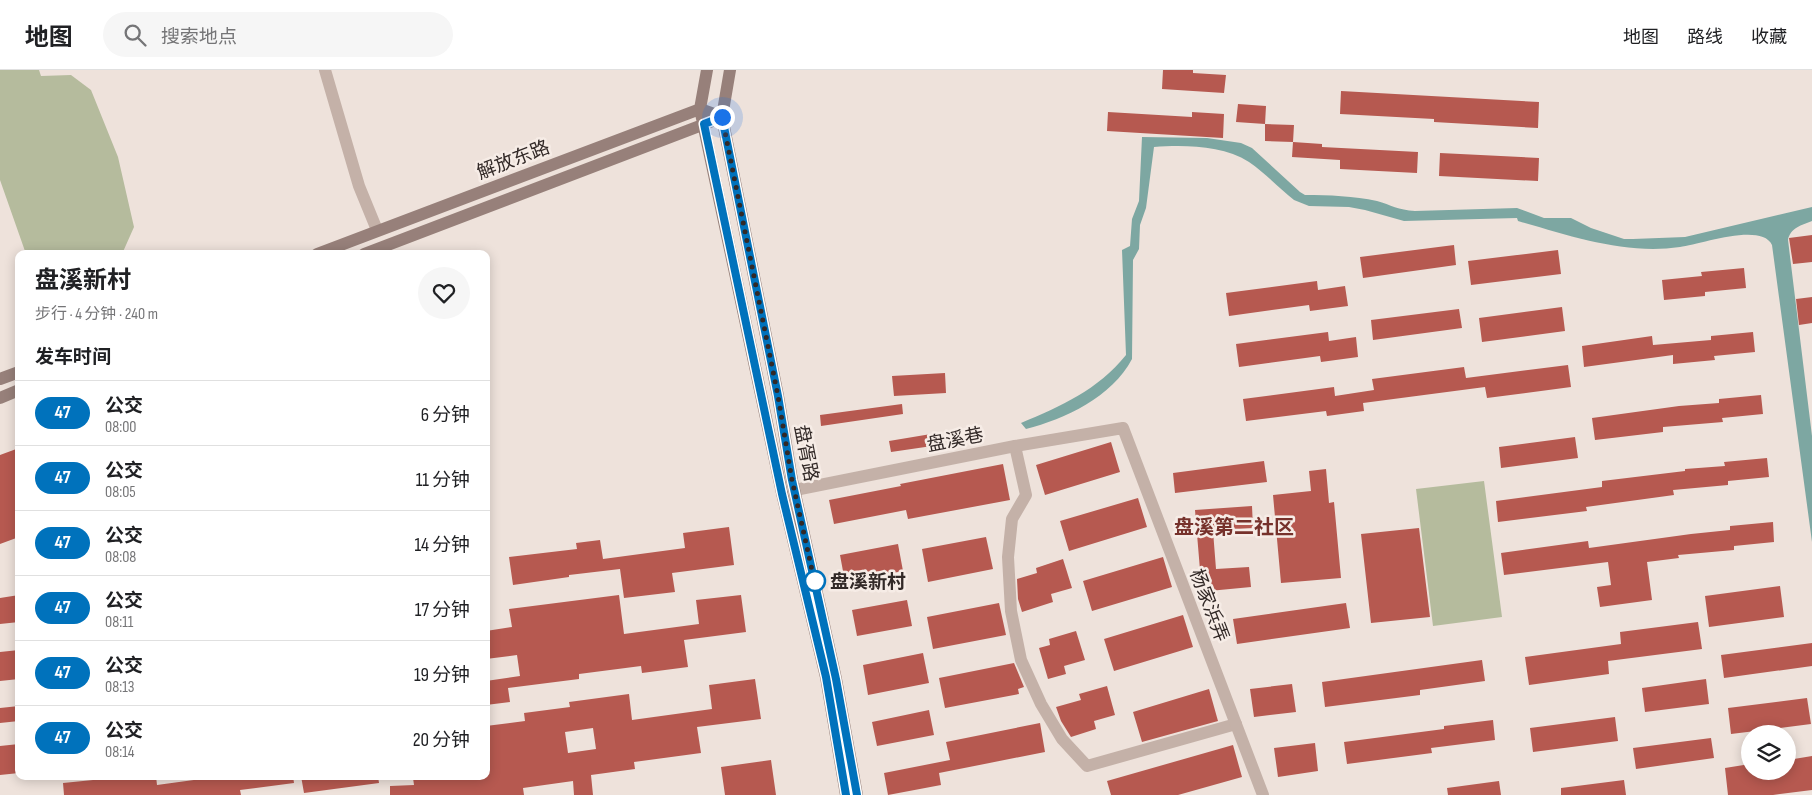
<!DOCTYPE html>
<html lang="zh">
<head>
<meta charset="utf-8">
<style>
  :root { --surface:#fff; --page:#f6f6f6; --text:#202124; --muted:#757577; --line:#e0e0e0 }
  body { margin:0; font-family:"Sofia Sans Condensed","Noto Sans SC",sans-serif; background:var(--page); color:var(--text); height:100vh; display:flex; flex-direction:column; font-size:19px; white-space:nowrap }
  * { box-sizing:border-box; margin:0 }
  p { font-size:16px; color:var(--muted) }
  .icon { flex:none; width:28px; height:28px; fill:none; stroke:currentColor; stroke-width:2; stroke-linecap:round; stroke-linejoin:round }
  .map { position:relative; flex:1; overflow:hidden }
  .panel { position:absolute; left:15px; top:180px; width:475px; height:530px; display:flex; flex-direction:column; background:var(--surface); border-radius:10px; box-shadow:0 2px 12px #0003 }
  .panel>* { flex:none }
  .badge { padding:0 10px; border-radius:16px; font-size:18px; line-height:32px }
  .tools { position:absolute; left:1741px; top:655px; display:grid; gap:10px }
  .tools a { display:grid; place-items:center; width:55px; height:55px; border-radius:50%; background:var(--surface); box-shadow:0 2px 12px #0003; font-size:25px }
  .you { position:absolute; width:25px; height:25px; margin:-12px; border:4px solid #fff; border-radius:50%; background:#1a73e8; box-shadow:0 0 0 8px #1a73e833 }
  .map>.badge { position:absolute; translate:-50% -50%; box-shadow:0 0 0 2px #fff }
  h2 { padding:0 20px; font-size:19px; line-height:45px }
  .round { display:grid; place-items:center; flex:none; width:52px; height:52px; border-radius:26px; background:var(--page) }
  .head { display:flex; align-items:center; justify-content:space-between; height:85px; padding:0 20px }
  h1 { font-size:24px; font-weight:700; line-height:38px }
  ul { padding:0; list-style:none }
  li { display:flex; align-items:center; gap:15px; height:65px; padding:0 20px; border-top:1px solid var(--line) }
  li div { flex:1 }
  li b { display:block; font-size:19px }
  li em { font-style:normal }
  li .badge { min-width:55px; font-weight:700; text-align:center }
  header { display:flex; align-items:center; gap:30px; box-sizing:border-box; height:70px; padding:0 25px; background:var(--surface); border-bottom:1px solid var(--line) }
  header strong { font-size:24px }
  nav { display:flex; gap:28px; margin-inline-start:auto; font-size:18px }
  .search { width:350px; height:45px; background:var(--page); display:flex; align-items:center; gap:12px; box-sizing:border-box; padding:0 18px; border-radius:28px; color:var(--muted); font-size:19px }
  .map>svg:first-child { display:block }
  .green { fill:#b5bb9d }
  .water { fill:#7da7a2 }
  .building { fill:#b65950; fill-rule:evenodd }
  .lines { fill:none; stroke-linecap:round; stroke-linejoin:round }
  .minor { stroke:#c4b1a8; stroke-width:12 }
  .tertiary { stroke:#c4b1a8; stroke-width:12 }
  .secondary { stroke:#97807a; stroke-width:12 }
  .line-casing { stroke:#fff; stroke-width:11 }
  .line { stroke:#0072bc; stroke-width:8 }
  .walk { stroke:#322927; stroke-width:5; stroke-dasharray:0 9 }
  .stop-dot { fill:#fff; stroke:#0072bc; stroke-width:2.5 }
  .labels { text-anchor:middle; stroke-width:5; stroke-linejoin:round; paint-order:stroke }
  .street-label { font-size:19px; fill:#322927; stroke:#f6ece6 }
  .stop-label { font-size:19px; font-weight:bold; fill:#322927; stroke:#f6ece6; text-anchor:start }
  .neighbourhood-label { font-size:20px; font-weight:bold; fill:#76312b; stroke:#f6ece6 }
</style>
</head>
<body>
<header>
<strong>地图</strong>
<div class="search"><svg class="icon" aria-label="search" viewBox="0 0 24 24"><circle cx="10" cy="10" r="6"/><path d="M15 15l6 6"/></svg>搜索地点</div>
<nav><a>地图</a><a>路线</a><a>收藏</a></nav>
</header>
<div class="map">
<svg width="1812" height="725" viewBox="0 0 1812 725">
  <rect width="100%" height="100%" fill="#eee2db"/>
  <path class="green" d="M 0,0 L 39,0 L 41,6 L 71,5 L 91,20 L 118,87 L 134,157 L 122,184 L 26,184 L 0,110 Z
    M 1484,411 L 1502,547 L 1433,556 L 1416,419 Z"/>
  <path class="water" d="M 1142,67 L 1207,68 L 1241,73 L 1252,78 L 1300,122 L 1305,125 C 1329,125 1354,126 1377,131 C 1391,135 1398,140 1415,141 L 1517,138 L 1544,148 L 1571,148 L 1591,158 L 1624,169 L 1633,169 L 1685,167 L 1812,137 L 1812,151 C 1802,155 1790,158 1788,170 L 1812,366 L 1812,472 L 1772,175 C 1761,152 1699,175 1680,177 C 1625,185 1571,166 1518,151 L 1517,148 L 1404,151 L 1365,140 L 1349,137 L 1309,136 L 1294,130 C 1279,118 1265,103 1249,92 C 1222,75 1184,75 1154,77 L 1146,138 L 1140,155 L 1139,179 L 1133,190 L 1132,289 C 1112,327 1065,349 1026,359 L 1021,353 C 1061,336 1098,320 1126,285 L 1122,180 L 1130,176 L 1132,149 L 1139,131 Z"/>
  <path class="building" d="M 1163,0 L 1193,0 L 1193,3 L 1226,5 L 1224,23 L 1162,19 Z
    M 1341,21 L 1539,32 L 1538,58 L 1434,52 L 1434,49 L 1340,44 Z
    M 1238,34 L 1266,36 L 1265,54 L 1236,52 Z
    M 1108,42 L 1192,47 L 1192,42 L 1224,44 L 1223,68 L 1107,61 Z
    M 1265,54 L 1294,55 L 1293,72 L 1265,71 Z
    M 1293,72 L 1322,74 L 1322,77 L 1418,82 L 1417,103 L 1340,99 L 1340,90 L 1292,87 Z
    M 1440,83 L 1539,88 L 1538,111 L 1439,106 Z
    M 1812,165 L 1812,192 L 1793,194 L 1789,168 Z
    M 1454,175 L 1456,195 L 1363,208 L 1360,187 Z
    M 1558,180 L 1561,204 L 1471,215 L 1468,191 Z
    M 1744,198 L 1746,218 L 1705,222 L 1705,226 L 1664,230 L 1662,210 L 1702,206 L 1701,202 Z
    M 1317,211 L 1318,220 L 1345,216 L 1348,236 L 1310,241 L 1309,235 L 1229,246 L 1226,223 Z
    M 1812,227 L 1812,253 L 1799,255 L 1796,229 Z
    M 1562,237 L 1565,261 L 1482,272 L 1479,248 Z
    M 1459,239 L 1462,258 L 1373,270 L 1371,250 Z
    M 1328,262 L 1329,271 L 1356,267 L 1358,287 L 1321,292 L 1320,286 L 1239,297 L 1236,274 Z
    M 1753,262 L 1755,282 L 1714,286 L 1715,290 L 1673,294 L 1673,285 L 1584,297 L 1582,276 L 1652,266 L 1653,275 L 1711,270 L 1711,266 Z
    M 1568,295 L 1571,317 L 1487,328 L 1485,317 L 1363,333 L 1364,341 L 1327,346 L 1326,341 L 1246,351 L 1243,329 L 1334,317 L 1335,326 L 1374,320 L 1372,309 L 1464,297 L 1466,308 Z
    M 945,303 L 946,323 L 894,326 L 892,306 Z
    M 1761,325 L 1763,344 L 1722,348 L 1723,352 L 1663,357 L 1663,362 L 1595,370 L 1592,348 L 1679,336 L 1719,333 L 1719,329 Z
    M 902,334 L 903,344 L 821,356 L 820,345 Z
    M 937,363 L 939,375 L 891,382 L 889,371 Z
    M 1575,367 L 1578,388 L 1501,398 L 1499,377 Z
    M 1111,372 L 1120,402 L 1045,425 L 1036,395 Z
    M 19,378 L 19,467 L 0,474 L 0,385 Z
    M 1767,388 L 1769,407 L 1728,411 L 1728,415 L 1673,420 L 1674,425 L 1586,437 L 1587,441 L 1498,452 L 1496,431 L 1602,417 L 1602,411 L 1685,401 L 1685,399 L 1725,396 L 1724,392 Z
    M 1264,391 L 1267,412 L 1175,423 L 1173,403 Z
    M 1003,394 L 1010,430 L 908,449 L 906,440 L 834,454 L 829,430 L 901,416 L 900,414 Z
    M 1326,399 L 1329,433 L 1334,432 L 1341,508 L 1281,513 L 1273,425 L 1311,421 L 1309,401 Z
    M 1138,428 L 1147,457 L 1069,481 L 1060,451 Z
    M 1252,436 L 1253,458 L 1213,461 L 1216,499 L 1249,497 L 1251,517 L 1209,521 L 1209,511 L 1201,512 L 1195,440 Z
    M 1773,452 L 1774,472 L 1734,476 L 1734,480 L 1678,485 L 1679,488 L 1647,492 L 1652,530 L 1600,537 L 1597,517 L 1611,515 L 1608,492 L 1504,505 L 1501,483 L 1588,471 L 1589,478 L 1691,464 L 1730,460 L 1730,456 Z
    M 729,457 L 734,495 L 672,503 L 675,522 L 624,528 L 620,499 L 569,505 L 569,507 L 513,515 L 509,487 L 577,479 L 576,473 L 600,470 L 603,489 L 685,478 L 683,463 Z
    M 1419,458 L 1430,547 L 1371,553 L 1361,464 Z
    M 986,467 L 993,499 L 928,512 L 922,479 Z
    M 898,474 L 903,501 L 845,512 L 840,485 Z
    M 1163,487 L 1172,517 L 1092,541 L 1083,511 Z
    M 1063,489 L 1072,518 L 1051,524 L 1053,532 L 1022,542 L 1018,529 L 1017,509 L 1037,503 L 1036,498 Z
    M 1780,516 L 1784,547 L 1709,557 L 1705,526 Z
    M 19,525 L 19,552 L 0,554 L 0,528 Z
    M 619,525 L 624,564 L 699,554 L 696,530 L 741,525 L 746,562 L 684,570 L 688,597 L 642,603 L 641,596 L 579,604 L 579,609 L 508,618 L 510,632 L 486,635 L 486,611 L 520,606 L 517,585 L 486,589 L 486,561 L 512,557 L 509,539 Z
    M 907,530 L 912,556 L 857,566 L 852,540 Z
    M 999,533 L 1006,565 L 933,579 L 927,547 Z
    M 1346,533 L 1350,558 L 1237,574 L 1233,549 Z
    M 1183,545 L 1193,577 L 1114,601 L 1104,569 Z
    M 1698,552 L 1702,579 L 1608,591 L 1609,604 L 1529,615 L 1525,587 L 1621,574 L 1620,562 Z
    M 1076,561 L 1085,590 L 1064,596 L 1066,604 L 1048,609 L 1039,578 L 1050,575 L 1049,569 Z
    M 1812,573 L 1812,596 L 1724,608 L 1721,585 Z
    M 19,580 L 19,609 L 0,611 L 0,582 Z
    M 923,583 L 929,613 L 868,625 L 863,595 Z
    M 1482,590 L 1485,611 L 1420,620 L 1420,625 L 1325,637 L 1322,612 Z
    M 1014,593 L 1024,617 L 1018,619 L 1019,624 L 945,638 L 939,608 Z
    M 755,609 L 761,649 L 697,657 L 701,683 L 634,692 L 635,699 L 591,705 L 593,725 L 574,725 L 573,711 L 523,718 L 524,725 L 390,725 L 390,716 L 414,715 L 413,708 L 430,706 L 430,710 L 460,706 L 486,706 L 486,656 L 525,651 L 524,643 L 570,637 L 569,632 L 629,624 L 632,650 L 712,639 L 709,615 ZM 593,658 L 596,679 L 568,683 L 565,662 Z
    M 1706,609 L 1709,634 L 1645,642 L 1642,618 Z
    M 1292,614 L 1296,642 L 1254,647 L 1250,619 Z
    M 1107,616 L 1115,645 L 1094,651 L 1096,659 L 1071,667 L 1061,651 L 1056,637 L 1081,630 L 1079,624 Z
    M 1209,619 L 1218,651 L 1142,672 L 1133,642 Z
    M 1807,628 L 1811,654 L 1731,664 L 1728,638 Z
    M 19,636 L 19,651 L 0,653 L 0,638 Z
    M 929,640 L 934,665 L 877,676 L 872,652 Z
    M 1615,647 L 1618,671 L 1533,682 L 1530,658 Z
    M 1493,650 L 1495,670 L 1431,678 L 1432,683 L 1347,694 L 1344,672 L 1444,659 L 1444,656 Z
    M 1040,653 L 1045,682 L 939,703 L 941,715 L 888,725 L 884,703 L 950,690 L 946,672 Z
    M 1711,668 L 1714,688 L 1636,699 L 1633,678 Z
    M 1315,673 L 1318,701 L 1278,707 L 1274,678 Z
    M 19,674 L 19,703 L 0,705 L 0,676 Z
    M 1233,675 L 1242,707 L 1178,725 L 1111,725 L 1107,711 Z
    M 1812,686 L 1812,720 L 1773,725 L 1728,725 L 1725,698 L 1750,694 L 1750,701 L 1788,701 L 1788,690 Z
    M 771,690 L 776,725 L 725,725 L 721,697 Z
    M 133,706 L 156,706 L 157,715 L 223,706 L 293,706 L 294,713 L 240,720 L 241,725 L 64,725 L 63,713 Z
    M 301,706 L 378,706 L 379,713 L 304,723 Z
    M 1624,710 L 1626,725 L 1561,725 L 1561,718 Z
    M 1499,711 L 1501,725 L 1448,725 L 1447,718 Z"/>
  <g class="lines">
    <path class="minor" d="M 325,0 L 359,116 L 377,160
      M 1015,376 L 1026,425 L 1012,449 L 1008,487 L 1011,541 L 1021,590 L 1041,634 L 1062,669 L 1087,696 L 1236,654"/>
    <path class="tertiary" d="M 795,420 L 1015,376 L 1123,358 L 1263,725"/>
    <path class="secondary" d="M 707,0 L 700,39 L 782,423 L 826,607 L 846,725
      M 730,0 L 722,47 L 778,326 L 792,410 L 836,609 L 857,725
      M 317,184 L 700,39 L 722,47
      M 364,184 L 710,52
      M 0,309 L 19,302
      M 0,328 L 19,320"/>
  </g>
  <g class="lines">
    <g class="line-casing">
      <path id="line" d="M 846,725 L 826,607 L 782,424 L 704,54 L 722,47 L 778,326 L 792,410 L 836,609 L 857,725"/>
    </g>
    <use href="#line" class="line"/>
    <path class="walk" d="M 722,47 L 778,326 L 792,410 L 816,518 L 815,511"/>
  </g>
  <circle class="stop-dot" cx="815" cy="511" r="10"/>
  <g class="labels">
    <g class="street-label">
      <text transform="translate(513 89) rotate(-21)" y="7">解放东路</text>
      <text transform="translate(955 369) rotate(-11)" y="7">盘溪巷</text>
      <text transform="translate(807 383) rotate(79)" y="7">盘胥路</text>
      <text transform="translate(1210 535) rotate(69)" y="7">杨家浜弄</text>
    </g>
    <g class="stop-label">
      <text x="830" y="518">盘溪新村</text>
    </g>
    <g class="neighbourhood-label">
      <text x="1234" y="464">盘溪第二社区</text>
    </g>
  </g>
</svg>
<div class="tools">
<a><svg class="icon" aria-label="layers" viewBox="0 0 24 24"><path d="M12 4l9 5-9 5-9-5zM3 14l9 5 9-5"/></svg></a>
</div>
<div class="you" style="left:722px;top:47px"></div>
<section class="panel">
<div class="head"><div><h1>盘溪新村</h1><p>步行 · 4 分钟 · 240 m</p></div><a class="round"><svg class="icon" aria-label="heart" viewBox="0 0 24 24"><path d="M12 20l-8-8c-3-5 5-10 8-4 3-6 11-1 8 4z"/></svg></a></div>
<h2>发车时间</h2>
<ul>
<li><span class="badge" style="background:#0072bc;color:#fff">47</span><div><b>公交</b><p>08:00</p></div><em>6 分钟</em></li>
<li><span class="badge" style="background:#0072bc;color:#fff">47</span><div><b>公交</b><p>08:05</p></div><em>11 分钟</em></li>
<li><span class="badge" style="background:#0072bc;color:#fff">47</span><div><b>公交</b><p>08:08</p></div><em>14 分钟</em></li>
<li><span class="badge" style="background:#0072bc;color:#fff">47</span><div><b>公交</b><p>08:11</p></div><em>17 分钟</em></li>
<li><span class="badge" style="background:#0072bc;color:#fff">47</span><div><b>公交</b><p>08:13</p></div><em>19 分钟</em></li>
<li><span class="badge" style="background:#0072bc;color:#fff">47</span><div><b>公交</b><p>08:14</p></div><em>20 分钟</em></li>
</ul>
</section>
</div>
</body>
</html>
